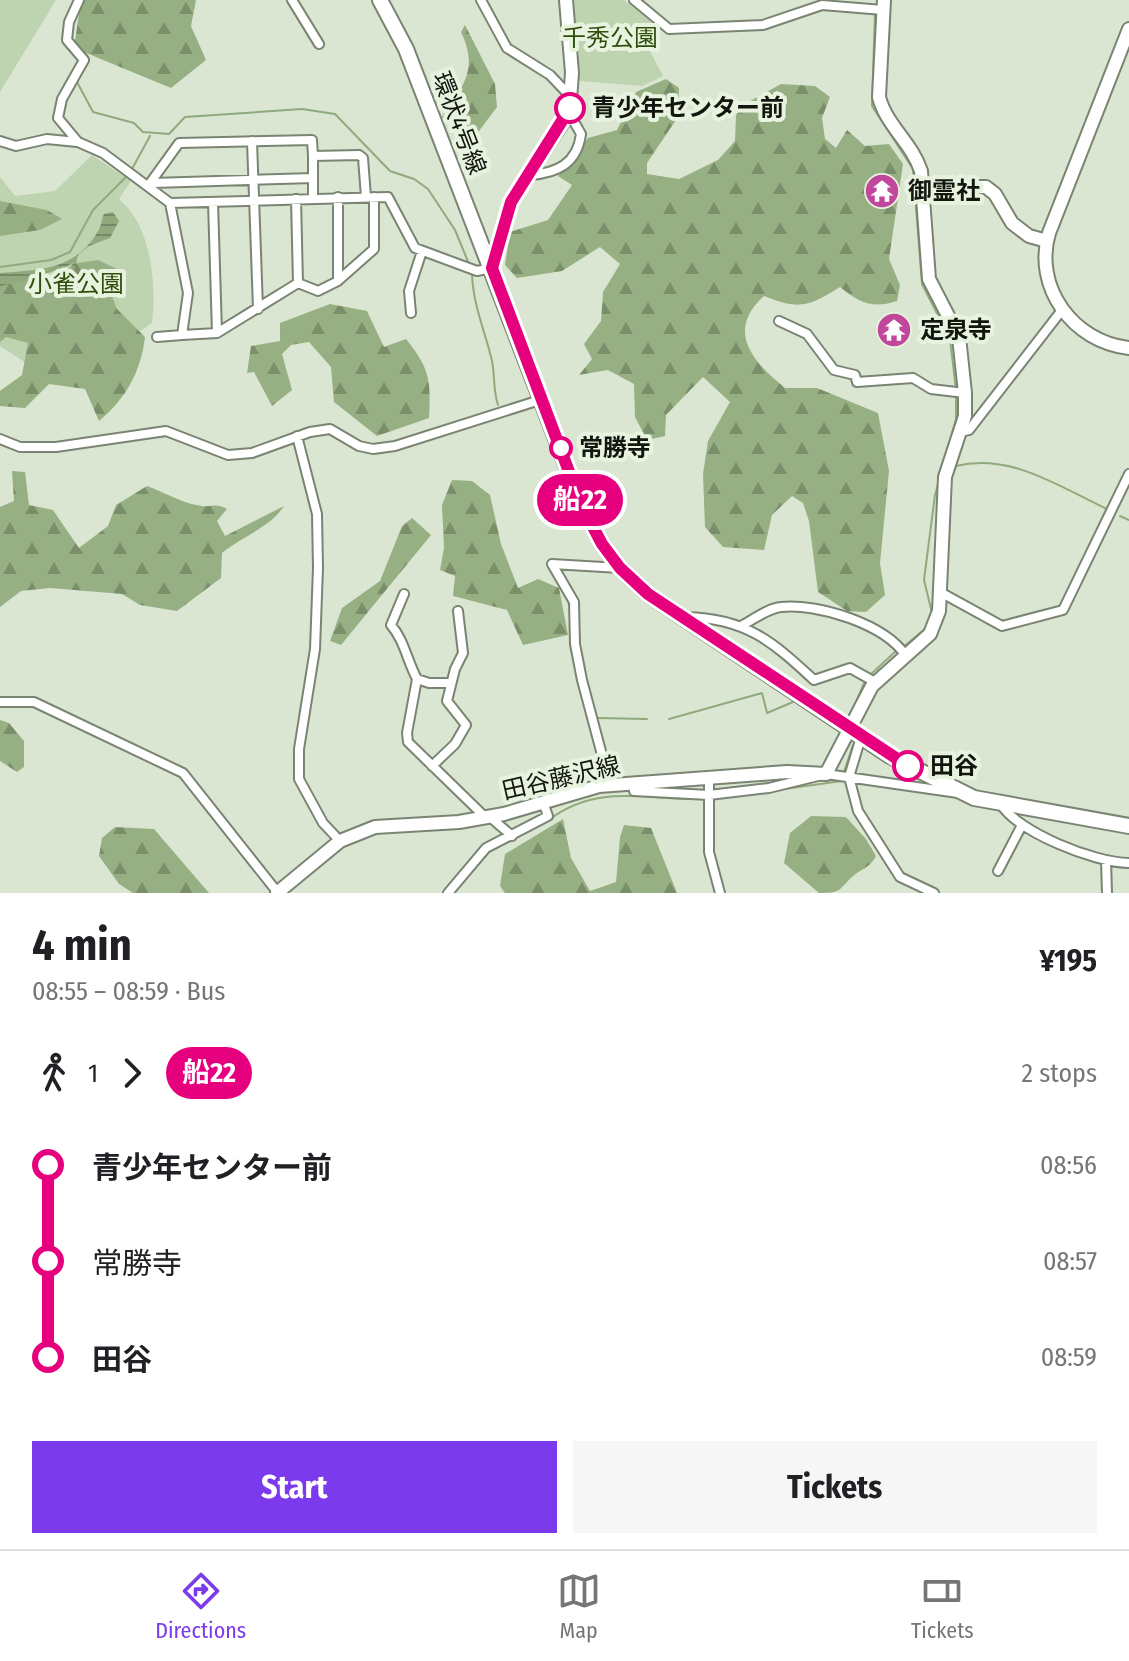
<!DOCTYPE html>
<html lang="en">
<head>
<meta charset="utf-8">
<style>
  :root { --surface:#fff; --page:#f6f6f6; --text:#202124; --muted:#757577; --line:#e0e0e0; --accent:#7c3aed }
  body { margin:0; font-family:"Fira Sans Condensed","Noto Sans JP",sans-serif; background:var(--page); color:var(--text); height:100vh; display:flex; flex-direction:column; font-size:30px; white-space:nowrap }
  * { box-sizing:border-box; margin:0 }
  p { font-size:26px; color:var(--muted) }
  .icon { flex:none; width:44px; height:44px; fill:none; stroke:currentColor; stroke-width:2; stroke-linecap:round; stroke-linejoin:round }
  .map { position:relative; height:893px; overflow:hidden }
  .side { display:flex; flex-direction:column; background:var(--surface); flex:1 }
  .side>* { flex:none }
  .badge { padding:0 16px; border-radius:26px; font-size:28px; line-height:52px }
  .map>.badge { position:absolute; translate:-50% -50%; box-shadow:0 0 0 4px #fff }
  .legs { display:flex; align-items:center; gap:12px; height:88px; padding:0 32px; font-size:26px }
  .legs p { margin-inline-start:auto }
  .headline { display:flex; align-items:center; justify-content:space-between; height:136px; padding:0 32px }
  h1 { font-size:44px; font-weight:700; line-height:60px }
  .cta { display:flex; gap:16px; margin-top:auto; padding:16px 32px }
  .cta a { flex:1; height:92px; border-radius:0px; background:var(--accent); color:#fff; font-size:32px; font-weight:700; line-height:92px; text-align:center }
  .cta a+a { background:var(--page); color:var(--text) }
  ul { padding:0 32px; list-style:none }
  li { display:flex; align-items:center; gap:28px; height:96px; font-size:30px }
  li i { display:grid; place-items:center; width:12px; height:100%; margin:0 10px; background:currentColor }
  li i::after { content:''; width:20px; height:20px; margin:-10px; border:6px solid; border-radius:50%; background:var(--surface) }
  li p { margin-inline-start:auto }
  li:first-child i { background:linear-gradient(#0000 50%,currentColor 0) }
  li:last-child i { background:linear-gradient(currentColor 50%,#0000 0) }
  .tabs { display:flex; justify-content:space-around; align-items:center; height:112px; border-top:2px solid var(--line); background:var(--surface); font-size:22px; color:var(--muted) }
  .tabs a { display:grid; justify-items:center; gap:4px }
  .tabs .current { color:var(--accent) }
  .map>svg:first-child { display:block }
  .green { fill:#bed3af }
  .forest { fill:url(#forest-firs) }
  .water { fill:url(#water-rules) }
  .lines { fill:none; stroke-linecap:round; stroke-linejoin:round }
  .stream { stroke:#90a97d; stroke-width:2 }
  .street-casing { stroke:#7a8473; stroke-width:12 }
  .secondary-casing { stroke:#7a8473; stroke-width:16 }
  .primary-casing { stroke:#7a8473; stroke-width:18 }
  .street { stroke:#fff; stroke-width:8 }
  .secondary { stroke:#fff; stroke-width:12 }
  .primary { stroke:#fff; stroke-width:14 }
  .line-1-casing { stroke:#fff; stroke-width:18 }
  .line-1 { stroke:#e6007e; stroke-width:12 }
  .stop-1-dot { fill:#fff; stroke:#e6007e; stroke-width:4 }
  .labels { text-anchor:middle; stroke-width:8; stroke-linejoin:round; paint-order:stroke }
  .park-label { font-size:24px; fill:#2f4e0c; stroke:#e8f3df }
  .stop-label { font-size:24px; font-weight:bold; fill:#12160f; stroke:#e8f3df; text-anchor:start }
  .street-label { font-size:24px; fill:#12160f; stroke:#e8f3df }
  .poi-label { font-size:24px; font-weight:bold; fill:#12160f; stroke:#e8f3df; text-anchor:start }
</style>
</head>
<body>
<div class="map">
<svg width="1129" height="893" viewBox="0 0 1129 893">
  <defs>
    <pattern id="forest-firs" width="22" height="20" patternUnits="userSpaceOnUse" patternTransform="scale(2)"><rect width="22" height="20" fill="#97b083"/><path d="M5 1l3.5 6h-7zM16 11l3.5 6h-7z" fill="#7a8e6a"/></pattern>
    <pattern id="water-rules" width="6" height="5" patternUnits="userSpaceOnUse" patternTransform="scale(2)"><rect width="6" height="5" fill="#90a97d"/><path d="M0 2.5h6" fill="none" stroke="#748965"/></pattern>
  </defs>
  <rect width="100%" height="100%" fill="#dbe6d2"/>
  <path class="green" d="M 0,0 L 56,0 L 0,92 Z
    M 569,0 L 624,0 L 651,22 L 645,42 L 663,76 L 642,86 L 579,81 Z
    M 92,155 L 131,181 L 119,199 C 151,225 157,283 152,323 L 108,353 L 26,363 L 0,346 L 0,177 L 15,196 L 55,191 Z"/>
  <path class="forest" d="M 81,0 L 196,0 L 191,26 L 206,60 L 171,88 L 74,48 Z
    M 465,25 L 495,84 L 497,107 L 470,143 L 442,117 C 463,86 479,70 461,32 Z
    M 666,79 L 679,88 L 678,117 L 647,163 L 647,174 L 679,179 L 718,160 L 735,141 L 736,115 L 745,104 L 781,84 L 815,86 L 830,97 L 822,118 L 825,139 L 836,148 L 847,130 L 865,146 L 889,144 L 903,164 L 889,259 L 900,285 L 897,301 C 872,309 860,303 840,287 C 808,307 799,310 764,296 C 725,331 753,362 785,388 L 817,388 L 878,413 L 889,471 L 880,563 L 885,595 L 866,612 L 847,611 L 818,592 L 809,521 L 803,503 L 792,496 L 772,515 L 764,550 L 723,547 L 705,527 L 703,474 L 708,441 L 730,402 L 703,377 L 666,415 L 665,436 L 647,440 L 635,417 L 634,384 L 608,370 L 579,375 L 592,359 L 584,344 L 601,321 L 603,292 L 620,264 L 600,247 L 562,271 L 517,278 L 505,265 L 510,232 L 548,220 L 572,185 L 558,176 L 588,138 L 617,130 L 636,92 Z
    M 0,201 L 47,210 L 62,219 L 40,230 L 0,236 Z
    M 98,260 L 121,271 L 109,289 L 117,309 L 145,337 C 141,371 126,399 99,421 L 85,389 L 49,384 L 25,408 L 0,406 L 0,391 L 22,375 L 28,343 L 6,337 L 0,342 L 0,281 L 21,275 L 59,283 L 72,264 Z
    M 330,304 L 367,311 L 384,347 L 406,339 C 430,369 431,380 429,418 L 377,436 L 334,402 L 331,367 L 309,342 L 291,345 L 282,354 L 292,390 L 272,406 L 254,372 L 247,373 L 251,346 L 280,341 L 280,323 Z
    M 12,471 L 25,472 L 29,505 L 53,510 L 79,548 L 108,526 L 116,505 L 147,486 C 164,492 184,504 202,506 C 213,507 217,503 227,509 L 217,521 L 225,536 L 284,506 C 271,527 241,537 222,553 L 221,578 L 177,611 L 140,605 L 122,594 L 50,588 L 21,591 L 0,607 L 0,507 L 14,501 Z
    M 452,480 L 472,481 L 490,495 L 501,544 L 518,588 L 538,579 L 559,588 L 568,635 L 523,645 L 507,610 L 453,596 L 455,576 L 440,570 L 444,548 L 442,505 Z
    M 412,518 L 431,535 L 341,645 L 330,641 L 342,608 L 380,581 L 402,526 Z
    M 0,720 L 9,723 L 24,741 L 24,767 L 17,772 L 0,761 Z
    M 811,816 L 846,817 L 866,839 L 876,856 C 869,869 862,868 852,877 C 838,890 842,893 819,893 L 784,863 L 790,833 Z
    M 563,819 L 571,858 L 590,891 L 616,882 L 620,837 L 624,825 L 651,828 L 677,893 L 505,893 L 500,886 L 505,854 Z
    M 115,827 L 154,829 L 209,893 L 133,893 L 119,884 L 99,856 L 102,838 Z"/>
  <path class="water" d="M 113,212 L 119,221 L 110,238 L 89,246 L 78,255 L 71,285 L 66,285 L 59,276 L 72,268 L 73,263 C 64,269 13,284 0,286 L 0,273 C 40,270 76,270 98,231 C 102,225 101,219 104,214 Z"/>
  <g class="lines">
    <path class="stream" d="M 875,13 L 872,106 L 913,169 L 922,284 L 950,339 L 956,390
      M 77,82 L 93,112 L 134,123 L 143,132 L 169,134 L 185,117 L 302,109 L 335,114 L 390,171 L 414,179 L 428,189 L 455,230 L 469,264
      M 132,169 L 150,136
      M 0,267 L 51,260 L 70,252 L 93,210 L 126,177
      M 472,274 C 473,305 485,331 492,361 C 495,376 493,390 498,405
      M 956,466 C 1011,453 1058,486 1107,509
      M 1120,516 L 1129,520
      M 932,613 L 924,580 L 935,495 L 956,419 L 956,397
      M 902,648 L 925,629
      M 869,676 L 896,651
      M 856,702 L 865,681
      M 597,718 L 647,719
      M 669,719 L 762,693 L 767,713 L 793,702
      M 843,775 L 853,745
      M 712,799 L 842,781
      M 550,819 C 600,782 649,801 705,799
      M 464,881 L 489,852 L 545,822"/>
    <g class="street-casing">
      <path id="street" d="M 79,0 L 69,22 L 67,40 L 84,60 L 62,99 L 58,118 L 78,142 L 103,153 L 170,203 L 188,293 L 182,335 L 217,333 L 298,283 L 318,291 L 338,281 L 338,197
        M 292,0 L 319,44
        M 481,0 L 507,48 L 550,75 L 570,96
        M 634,0 L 669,29 L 763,25 L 822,5 L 883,10
        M 0,141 L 16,146 L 47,139 L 77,142
        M 252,141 L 258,309
        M 530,175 C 557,173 577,164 581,134 L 569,113
        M 153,183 L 313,178
        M 148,186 L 179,143 L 312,140 L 313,156 L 359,155 L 363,158 L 366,197
        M 313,198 L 313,156
        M 296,199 L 298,283
        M 213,202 L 217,333
        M 170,203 L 388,197 L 415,248 L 477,271 L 492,268
        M 340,279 L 374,249 L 374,197
        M 411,313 L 409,291 L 422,251
        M 779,321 L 807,334 L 834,370 L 855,375 L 857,382 L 913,378 L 931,389 L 965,393
        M 157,337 L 182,335
        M 960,432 L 969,430 L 1062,310
        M 297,436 L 317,514 L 318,568 L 315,649 L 299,749 L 299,779 L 323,823 L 340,841
        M 0,439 L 20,447 L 56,447 L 166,431 L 228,455 L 252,453 L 310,432 L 330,429 L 359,446 L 373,449 L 395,446 L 543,399
        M 552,564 L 574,602 L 575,644 L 582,680 L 610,785
        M 552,564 L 620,568
        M 940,592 L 1002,626 L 1063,610 L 1129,474
        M 404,594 L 391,625 C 404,640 407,660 417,679 L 407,733 L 408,742 L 485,817
        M 686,617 C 746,618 773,642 814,680 L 850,668 L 875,682
        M 741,626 C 753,620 768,608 781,607 C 818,603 885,624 906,656
        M 417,679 L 429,683 L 450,683
        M 0,702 L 34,702 L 183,773 L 278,893
        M 861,737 L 849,777 L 858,811 L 900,877 L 934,893
        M 432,766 L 455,744 L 466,725 L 447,701 L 455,669 L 463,653 L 458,611
        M 709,777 L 709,852 L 720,893
        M 634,783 L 634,791 L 709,795 L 769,788 L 826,774 L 958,793
        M 1000,803 C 1017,832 1095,863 1129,863
        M 490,817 L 512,836
        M 1106,860 L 1107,893
        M 998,871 L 1022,825
        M 448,893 L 486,848 L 548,816 L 544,805"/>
    </g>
    <g class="secondary-casing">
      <path id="secondary" d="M 1129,29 L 1049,233 C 1033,287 1073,342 1129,348
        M 924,187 L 986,187 L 995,194 L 1012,223 L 1029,236 L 1047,241
        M 492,268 L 511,202 L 569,113 L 572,73 L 566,0
        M 277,893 L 340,841 L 375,827 L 459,822 L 504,814 L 599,786 L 787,772 L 826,774 L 872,686 L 930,634 L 939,611 L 945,477 L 965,416 L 965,393 L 959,337 L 929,279 L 921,171 C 912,143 886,125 879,97 L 884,0"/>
    </g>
    <g class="primary-casing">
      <path id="primary" d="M 380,0 L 406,49 L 582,506 L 602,544 L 620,568 L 648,594 L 890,756 L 974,798 L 1129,826"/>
    </g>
    <use href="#street" class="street"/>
    <use href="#secondary" class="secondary"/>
    <use href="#primary" class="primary"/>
  </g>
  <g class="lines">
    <g class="line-1-casing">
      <path id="line-1" d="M 570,108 L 511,202 L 492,268 L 582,506 L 602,544 L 620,568 L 648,594 L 908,766"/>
    </g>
    <use href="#line-1" class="line-1"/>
  </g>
  <defs>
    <g id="temple-disc" transform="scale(1.8)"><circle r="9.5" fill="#c0479a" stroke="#e8f3df"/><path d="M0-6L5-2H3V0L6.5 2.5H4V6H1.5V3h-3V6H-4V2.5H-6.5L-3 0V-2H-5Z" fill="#fff"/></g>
  </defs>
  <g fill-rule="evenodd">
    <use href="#temple-disc" x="882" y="191"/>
    <use href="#temple-disc" x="894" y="330"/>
  </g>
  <g class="stop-1-dot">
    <circle cx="570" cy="108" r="14"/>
    <circle cx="561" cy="448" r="10"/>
    <circle cx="908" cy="766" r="14"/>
  </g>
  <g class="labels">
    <g class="park-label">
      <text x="610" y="46">千秀公園</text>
      <text x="76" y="292">小雀公園</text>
    </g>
    <g class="stop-label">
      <text x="592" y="116">青少年センター前</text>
      <text x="579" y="456">常勝寺</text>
      <text x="930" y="774">田谷</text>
    </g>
    <g class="street-label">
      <text transform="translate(459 123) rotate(69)" y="8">環状4号線</text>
      <text transform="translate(561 778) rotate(-13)" y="8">田谷藤沢線</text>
    </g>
    <g class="poi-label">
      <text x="908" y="199">御霊社</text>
      <text x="920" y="338">定泉寺</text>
    </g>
  </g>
</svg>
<b class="badge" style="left:580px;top:500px;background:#e6007e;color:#fff">船22</b>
</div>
<section class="side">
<div class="headline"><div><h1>4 min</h1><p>08:55 – 08:59 · Bus</p></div><b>¥195</b></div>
<div class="legs"><svg class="icon" aria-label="walk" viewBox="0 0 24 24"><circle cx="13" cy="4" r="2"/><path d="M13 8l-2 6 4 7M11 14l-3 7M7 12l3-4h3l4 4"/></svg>1<svg class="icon" aria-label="forward" viewBox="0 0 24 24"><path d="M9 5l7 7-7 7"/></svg><b class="badge" style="background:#e6007e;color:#fff">船22</b><p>2 stops</p></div>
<ul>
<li><i style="color:#e6007e"></i><b>青少年センター前</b><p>08:56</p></li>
<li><i style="color:#e6007e"></i><span>常勝寺</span><p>08:57</p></li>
<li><i style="color:#e6007e"></i><b>田谷</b><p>08:59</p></li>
</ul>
<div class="cta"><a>Start</a><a>Tickets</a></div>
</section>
<nav class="tabs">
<a class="current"><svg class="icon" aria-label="directions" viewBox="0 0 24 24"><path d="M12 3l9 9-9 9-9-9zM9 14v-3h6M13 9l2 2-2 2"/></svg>Directions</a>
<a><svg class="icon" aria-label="map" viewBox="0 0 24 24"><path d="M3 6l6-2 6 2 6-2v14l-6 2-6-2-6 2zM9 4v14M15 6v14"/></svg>Map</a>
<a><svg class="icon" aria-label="tickets" viewBox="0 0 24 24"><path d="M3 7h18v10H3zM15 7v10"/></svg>Tickets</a>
</nav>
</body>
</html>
